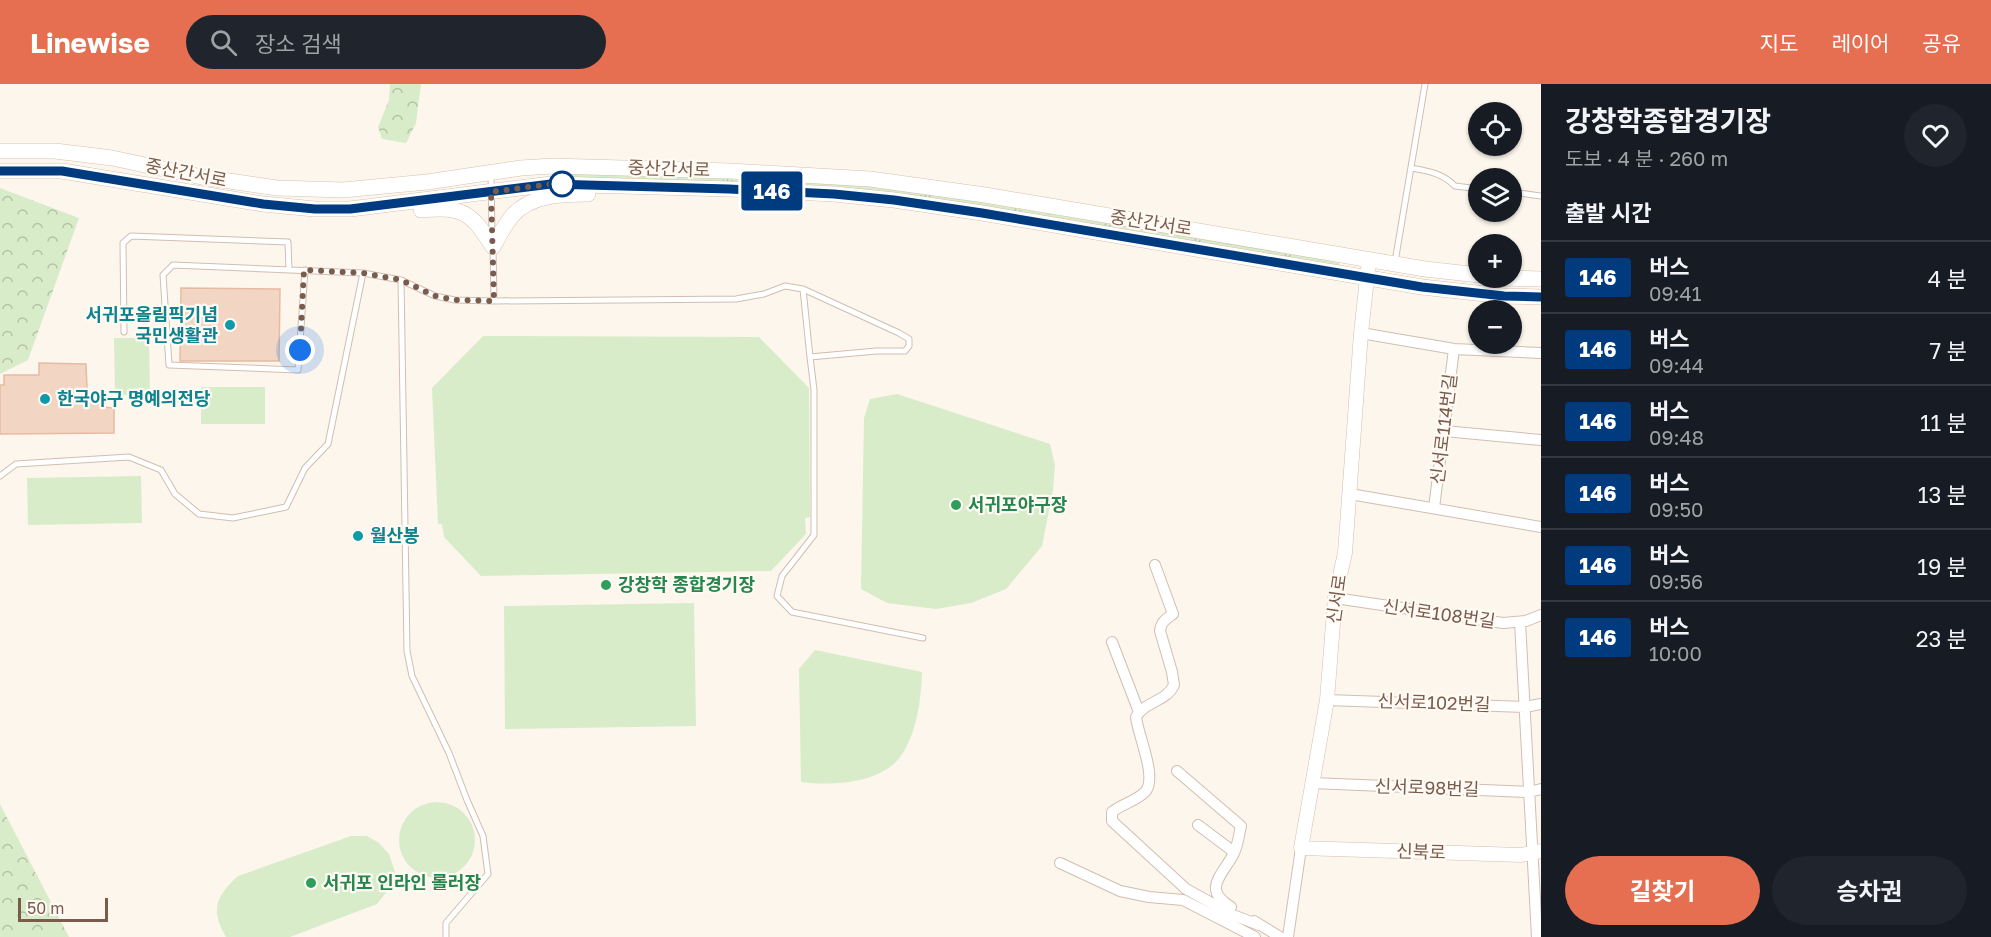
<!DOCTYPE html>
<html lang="ko">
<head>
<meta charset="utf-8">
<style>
  :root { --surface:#171b24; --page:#20242c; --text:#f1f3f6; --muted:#9ea1a6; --line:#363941; --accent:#e76f51 }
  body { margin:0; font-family:"Golos Text","Noto Sans KR",sans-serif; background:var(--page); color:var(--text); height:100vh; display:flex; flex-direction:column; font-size:22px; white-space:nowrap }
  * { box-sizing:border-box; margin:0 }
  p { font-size:20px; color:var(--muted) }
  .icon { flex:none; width:33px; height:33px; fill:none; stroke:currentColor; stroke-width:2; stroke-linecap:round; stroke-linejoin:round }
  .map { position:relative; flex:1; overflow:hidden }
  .drawer { display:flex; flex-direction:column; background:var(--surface); width:450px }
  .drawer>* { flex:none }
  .badge { padding:0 12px; border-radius:4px; font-size:21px; line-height:39px }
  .tools { position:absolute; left:1468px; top:18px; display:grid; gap:12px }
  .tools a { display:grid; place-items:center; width:54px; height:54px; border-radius:50%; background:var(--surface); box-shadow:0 2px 4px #0004; font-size:30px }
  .scale { position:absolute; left:18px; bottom:15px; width:90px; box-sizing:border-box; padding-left:6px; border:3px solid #7a5c4d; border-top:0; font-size:16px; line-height:21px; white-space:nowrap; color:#7a5c4d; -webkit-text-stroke:4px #fffaf3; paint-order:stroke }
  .you { position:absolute; width:30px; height:30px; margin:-15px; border:4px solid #fff; border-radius:50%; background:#1a73e8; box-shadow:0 0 0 9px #1a73e833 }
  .map>.badge { position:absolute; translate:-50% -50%; box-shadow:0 0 0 3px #fff }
  h2 { padding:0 24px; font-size:22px; line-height:54px }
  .round { display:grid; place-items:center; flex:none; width:63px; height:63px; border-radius:32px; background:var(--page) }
  .summary { display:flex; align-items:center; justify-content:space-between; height:102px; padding:0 24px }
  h1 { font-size:28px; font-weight:700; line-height:45px }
  .primary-button { display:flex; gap:12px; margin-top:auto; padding:12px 24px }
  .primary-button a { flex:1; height:69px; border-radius:36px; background:var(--accent); color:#fff; font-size:24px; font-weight:700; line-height:69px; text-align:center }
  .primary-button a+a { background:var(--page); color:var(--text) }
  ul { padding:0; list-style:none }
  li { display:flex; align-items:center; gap:18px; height:72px; padding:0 24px; border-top:2px solid var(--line) }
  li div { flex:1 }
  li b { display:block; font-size:22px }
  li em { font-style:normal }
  li .badge { min-width:66px; font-weight:700; text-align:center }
  header { display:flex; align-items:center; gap:36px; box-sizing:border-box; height:84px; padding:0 30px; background:var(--accent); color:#fff }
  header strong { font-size:28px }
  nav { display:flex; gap:33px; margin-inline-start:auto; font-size:21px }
  .search { width:420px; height:54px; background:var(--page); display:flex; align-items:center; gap:15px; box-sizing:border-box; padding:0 21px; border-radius:33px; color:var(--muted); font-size:22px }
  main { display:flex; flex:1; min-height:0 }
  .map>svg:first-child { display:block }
  .grass { fill:url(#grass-tufts) }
  .forest { fill:url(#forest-crowns) }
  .pitch { fill:#d8ecc9 }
  .building { fill:#f3d5c3; stroke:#e6bba3; stroke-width:1.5 }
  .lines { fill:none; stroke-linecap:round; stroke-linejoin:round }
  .service-casing { stroke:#d1beb0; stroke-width:7 }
  .minor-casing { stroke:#d1beb0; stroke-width:12 }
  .tertiary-casing { stroke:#d1beb0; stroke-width:15 }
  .secondary-casing { stroke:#d6c0b0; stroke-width:16 }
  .service { stroke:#fff; stroke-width:5 }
  .minor { stroke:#fff; stroke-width:10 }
  .tertiary { stroke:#fff; stroke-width:14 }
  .secondary { stroke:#fff; stroke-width:15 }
  .line-casing { stroke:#fff; stroke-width:14 }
  .line { stroke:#003b80; stroke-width:9 }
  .walk { stroke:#7a5c4d; stroke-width:6; stroke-dasharray:0 10.8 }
  .stop-dot { fill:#fff; stroke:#003b80; stroke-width:3 }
  .culture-dot { fill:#0f9aa8; stroke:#fffaf3; stroke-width:2 }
  .leisure-dot { fill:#2e9e5b; stroke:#fffaf3; stroke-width:2 }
  .labels { text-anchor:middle; stroke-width:4.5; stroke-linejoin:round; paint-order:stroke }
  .street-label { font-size:18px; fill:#7a5c4d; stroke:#fffaf3 }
  .culture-label { font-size:18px; font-weight:bold; fill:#0d838f; stroke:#fffaf3; text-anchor:start }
  .leisure-label { font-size:18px; font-weight:bold; fill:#27864d; stroke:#fffaf3; text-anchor:start }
</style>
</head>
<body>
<header>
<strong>Linewise</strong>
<div class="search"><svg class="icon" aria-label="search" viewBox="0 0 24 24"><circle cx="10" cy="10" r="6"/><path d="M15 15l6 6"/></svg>장소 검색</div>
<nav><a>지도</a><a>레이어</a><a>공유</a></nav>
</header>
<main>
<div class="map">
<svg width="1541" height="853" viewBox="0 0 1541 853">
  <defs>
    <pattern id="grass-tufts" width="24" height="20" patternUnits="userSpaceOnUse" patternTransform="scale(1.5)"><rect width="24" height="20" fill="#d8ecc9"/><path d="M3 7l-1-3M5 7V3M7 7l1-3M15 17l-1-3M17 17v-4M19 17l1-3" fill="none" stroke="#b4c2a5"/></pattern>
    <pattern id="forest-crowns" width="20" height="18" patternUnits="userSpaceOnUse" patternTransform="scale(1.5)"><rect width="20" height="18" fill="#d8ecc9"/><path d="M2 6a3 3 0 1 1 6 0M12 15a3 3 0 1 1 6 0" fill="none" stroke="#b4c2a5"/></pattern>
  </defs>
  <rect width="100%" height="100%" fill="#fdf6ec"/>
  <path class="grass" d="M 556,89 L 812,98 L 881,103 L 925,109 L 1339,178 L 1340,183 L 924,114 L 555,94 Z"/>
  <path class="forest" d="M 390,0 L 421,0 L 416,39 L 406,59 L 382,55 L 378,43 L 389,16 Z
    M 0,104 L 79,134 L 28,276 L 0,290 Z
    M 0,720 L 69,853 L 0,853 Z"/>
  <path class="pitch" d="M 483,252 L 759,253 L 809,304 L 810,433 L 805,434 L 806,450 L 771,487 L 481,492 L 444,453 L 442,440 L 438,440 L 432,304 Z
    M 114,254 L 149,254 L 150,310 L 115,311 Z
    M 201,303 L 265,303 L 265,340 L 201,340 Z
    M 897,310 L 1050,360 L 1055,381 L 1053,406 L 1042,462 L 1006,505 L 971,519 L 936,525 L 887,519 L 861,505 L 864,334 L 870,315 Z
    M 141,392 L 142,439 L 28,441 L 27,394 Z
    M 694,519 L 696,642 L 505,645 L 504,522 Z
    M 815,566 L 922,588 C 921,616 917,650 900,673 C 880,700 830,702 801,698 L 799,585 Z
    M399 756a38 38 0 1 1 76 0a38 38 0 1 1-76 0Z
    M 351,752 L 367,752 L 379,759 L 389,770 L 395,788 L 389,805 L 377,820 L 290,853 L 226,853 C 210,826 216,812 238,792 Z"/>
  <path class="building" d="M 181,204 L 280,205 L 279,277 L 180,277 Z
    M 39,279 L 86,280 L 87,304 L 90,316 L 100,314 L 100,323 L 114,324 L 114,349 L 0,350 L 0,301 L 4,301 L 4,291 L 39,291 Z"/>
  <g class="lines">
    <g class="service-casing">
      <path id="service" d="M 1411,84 C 1428,87 1442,89 1455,102 L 1479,105
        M 491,90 L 492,153
        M 1512,108 L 1541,112
        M 1395,178 L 1425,0
        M 305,186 L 298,286 L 169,281 L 163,191 L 173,181 L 363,189 L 401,196 L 435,212 L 455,216 L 494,217 L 493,165
        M 401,196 L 407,567 L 412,592 L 449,669 L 467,716 L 483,752 L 488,790 L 446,839 L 446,853
        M 803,205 L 810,273
        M 494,217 L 736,215 L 764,210 L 785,202 L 803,205 L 899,249 L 909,255 L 909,262 L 905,267 L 876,267 L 810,273 L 814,306 L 814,451 L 782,492 L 777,512 L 792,528 L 923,554
        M 124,248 L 123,159 L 131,152 L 288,158 L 289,186
        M 0,392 L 16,380 L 129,373 L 161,386 L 175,410 L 199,430 L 233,434 L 286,423 L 305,384 L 328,360 L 363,189"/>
    </g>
    <g class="minor-casing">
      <path id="minor" d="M 1361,249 L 1454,265 L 1541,269
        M 1444,347 L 1541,356
        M 1350,410 L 1541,443
        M 1434,424 L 1454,265
        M 1155,481 L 1173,530 C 1166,535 1161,538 1160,547 L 1172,588 L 1174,601 C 1166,618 1145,617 1136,633 C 1138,652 1158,694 1145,708 C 1136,717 1122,720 1112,728 L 1112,737 L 1186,805 L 1233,831 L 1259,841
        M 1335,514 L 1503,539 L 1526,537 L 1541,531
        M 1520,538 L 1537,853
        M 1112,558 L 1139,628
        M 1327,616 L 1525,623 L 1541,620
        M 1177,687 L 1241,742 C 1239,750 1238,761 1234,769 C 1223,791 1201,805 1231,823
        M 1312,699 L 1529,708 L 1541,705
        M 1198,741 L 1234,768
        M 1060,779 L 1120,807 L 1149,813 L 1183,816 L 1255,853
        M 1254,837 L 1280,853
        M 1288,853 L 1301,764"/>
    </g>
    <g class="tertiary-casing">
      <path id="tertiary" d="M 1369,176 L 1361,249 L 1345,469 L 1335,514 L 1327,616 L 1301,764 L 1521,771 L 1541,767"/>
    </g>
    <g class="secondary-casing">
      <path id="secondary" d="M 0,67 L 55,67 L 112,74 L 202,93 L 277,104 L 343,106 L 427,98 L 521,84 L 552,82 L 730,87 L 870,95 L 985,111 L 1425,185 L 1479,191
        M 0,87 L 62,87 L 263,120 L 315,125 L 350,125 L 551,100 L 729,105 L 834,110 L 894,116 L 982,129 L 1422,203 L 1504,212 L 1541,213
        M 421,126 C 463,122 471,128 493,163 C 499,152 505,140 513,131 C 531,111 562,110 588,110
        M 1501,194 L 1541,195"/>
    </g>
    <use href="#service" class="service"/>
    <use href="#minor" class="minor"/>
    <use href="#tertiary" class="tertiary"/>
    <use href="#secondary" class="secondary"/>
  </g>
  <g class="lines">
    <g class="line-casing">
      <path id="line" d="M 0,87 L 62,87 L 263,120 L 315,125 L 350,125 L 551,100 L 729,105 L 834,110 L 894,116 L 982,129 L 1422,203 L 1504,212 L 1541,213"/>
    </g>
    <use href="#line" class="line"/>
    <path class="walk" d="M 300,266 L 304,186 L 363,189 L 401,196 L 435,212 L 455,216 L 494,217 L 491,108 L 551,100 L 572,100 L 562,100"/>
  </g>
  <circle class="stop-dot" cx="562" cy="100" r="12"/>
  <g class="culture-dot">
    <circle cx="230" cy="241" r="6"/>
    <circle cx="45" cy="315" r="6"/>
    <circle cx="358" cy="452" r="6"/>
  </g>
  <g class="leisure-dot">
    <circle cx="956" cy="421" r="6"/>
    <circle cx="606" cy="501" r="6"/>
    <circle cx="311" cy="799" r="6"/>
  </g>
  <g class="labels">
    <g class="street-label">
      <text transform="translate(669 85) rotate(2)" y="6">중산간서로</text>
      <text transform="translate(186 89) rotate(11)" y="6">중산간서로</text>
      <text transform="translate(1151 139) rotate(9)" y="6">중산간서로</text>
      <text transform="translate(1444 345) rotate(-83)" y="6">신서로114번길</text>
      <text transform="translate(1337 515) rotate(-82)" y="6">신서로</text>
      <text transform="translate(1439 530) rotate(8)" y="6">신서로108번길</text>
      <text transform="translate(1434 619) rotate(2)" y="6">신서로102번길</text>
      <text transform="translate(1427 704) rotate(2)" y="6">신서로98번길</text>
      <text transform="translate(1421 768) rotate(2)" y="6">신북로</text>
    </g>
    <g class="culture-label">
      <text x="218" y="237" text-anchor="end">서귀포올림픽기념<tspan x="218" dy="21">국민생활관</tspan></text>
      <text x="57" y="321">한국야구 명예의전당</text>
      <text x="370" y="458">월산봉</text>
    </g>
    <g class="leisure-label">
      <text x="968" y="427">서귀포야구장</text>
      <text x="618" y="507">강창학 종합경기장</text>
      <text x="323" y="805">서귀포 인라인 롤러장</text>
    </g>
  </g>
</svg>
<div class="tools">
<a><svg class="icon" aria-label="locate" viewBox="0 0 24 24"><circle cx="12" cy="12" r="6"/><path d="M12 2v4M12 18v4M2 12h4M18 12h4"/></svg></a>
<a><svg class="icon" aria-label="layers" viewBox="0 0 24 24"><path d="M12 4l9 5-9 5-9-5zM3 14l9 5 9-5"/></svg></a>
<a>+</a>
<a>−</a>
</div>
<div class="scale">50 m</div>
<div class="you" style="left:300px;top:266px"></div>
<b class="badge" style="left:772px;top:107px;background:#003b80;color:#fff">146</b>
</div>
<section class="drawer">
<div class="summary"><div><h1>강창학종합경기장</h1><p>도보 · 4 분 · 260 m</p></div><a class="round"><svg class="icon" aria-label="heart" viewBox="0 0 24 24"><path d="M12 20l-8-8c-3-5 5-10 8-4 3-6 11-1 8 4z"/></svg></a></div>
<h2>출발 시간</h2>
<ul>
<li><span class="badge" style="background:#003b80;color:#fff">146</span><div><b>버스</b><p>09:41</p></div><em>4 분</em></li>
<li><span class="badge" style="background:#003b80;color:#fff">146</span><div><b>버스</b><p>09:44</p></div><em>7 분</em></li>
<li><span class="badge" style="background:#003b80;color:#fff">146</span><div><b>버스</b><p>09:48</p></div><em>11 분</em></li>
<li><span class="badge" style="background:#003b80;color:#fff">146</span><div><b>버스</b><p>09:50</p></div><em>13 분</em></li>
<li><span class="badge" style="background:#003b80;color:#fff">146</span><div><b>버스</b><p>09:56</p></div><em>19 분</em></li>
<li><span class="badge" style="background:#003b80;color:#fff">146</span><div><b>버스</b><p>10:00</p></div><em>23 분</em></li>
</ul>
<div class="primary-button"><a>길찾기</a><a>승차권</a></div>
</section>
</main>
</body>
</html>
